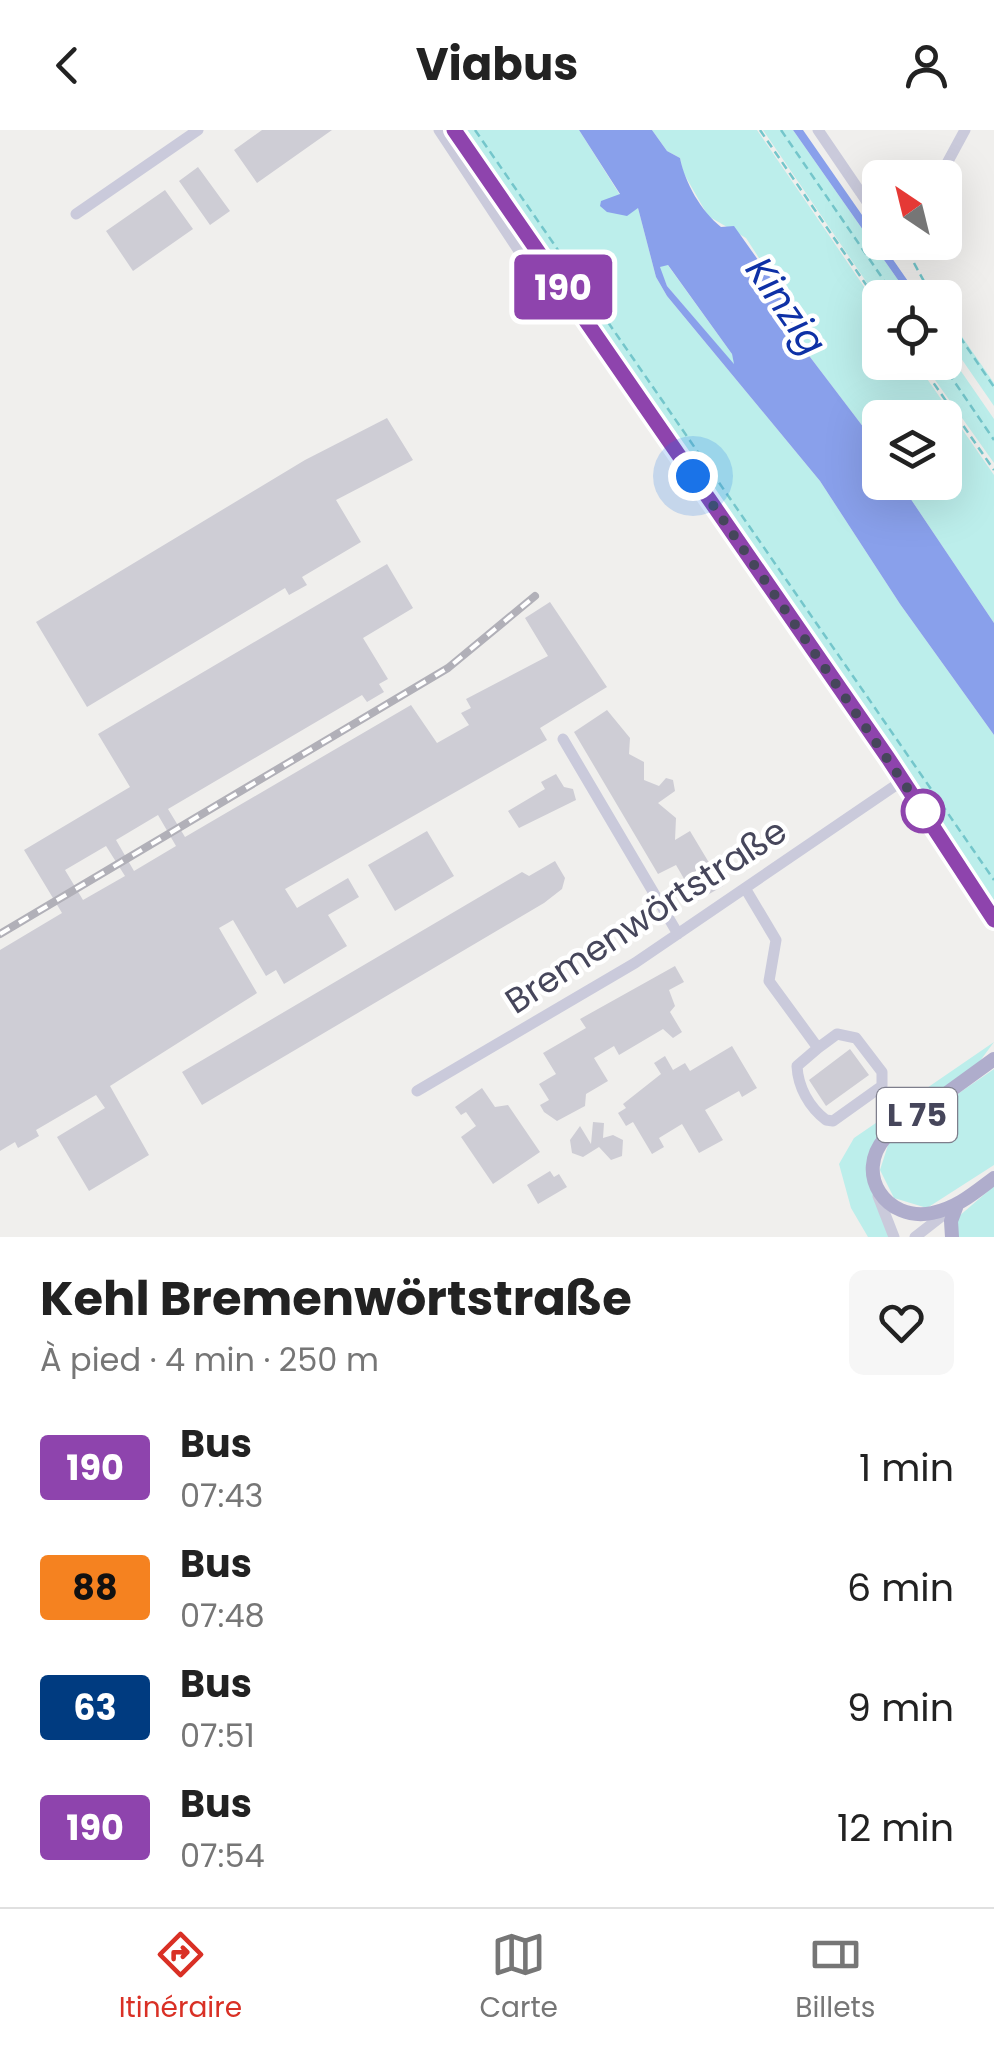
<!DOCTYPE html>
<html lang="fr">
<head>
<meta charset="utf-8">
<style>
  :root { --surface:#fff; --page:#f6f6f6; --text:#222; --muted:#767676; --line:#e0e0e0; --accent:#d93025 }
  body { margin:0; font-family:Poppins,sans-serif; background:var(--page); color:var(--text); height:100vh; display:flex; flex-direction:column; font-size:38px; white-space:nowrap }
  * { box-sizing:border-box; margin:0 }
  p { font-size:32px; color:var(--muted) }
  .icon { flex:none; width:55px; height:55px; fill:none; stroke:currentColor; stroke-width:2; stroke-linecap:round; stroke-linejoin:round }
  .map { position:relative; height:1107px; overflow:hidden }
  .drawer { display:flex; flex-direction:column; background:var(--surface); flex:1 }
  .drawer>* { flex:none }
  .badge { padding:0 20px; border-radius:8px; font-size:35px; line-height:65px }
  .needle { width:65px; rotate:325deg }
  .controls { position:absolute; left:862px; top:30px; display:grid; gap:20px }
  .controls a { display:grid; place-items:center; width:100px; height:100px; border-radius:15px; background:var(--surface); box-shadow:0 10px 40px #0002; font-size:50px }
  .you { position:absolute; width:50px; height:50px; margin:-25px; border:8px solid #fff; border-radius:50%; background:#1a73e8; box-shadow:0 0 0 15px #1a73e833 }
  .map>.badge { position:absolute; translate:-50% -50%; box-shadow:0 0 0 5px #fff }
  .round { display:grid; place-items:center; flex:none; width:105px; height:105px; border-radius:15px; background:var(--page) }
  .head { display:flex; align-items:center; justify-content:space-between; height:170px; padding:0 40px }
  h1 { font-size:48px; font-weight:700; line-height:75px }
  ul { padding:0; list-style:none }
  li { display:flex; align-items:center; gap:30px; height:120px; padding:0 40px }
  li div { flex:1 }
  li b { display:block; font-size:38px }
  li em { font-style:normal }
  li .badge { min-width:110px; font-weight:700; text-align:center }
  header { display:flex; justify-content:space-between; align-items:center; height:130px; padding:0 40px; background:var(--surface); font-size:45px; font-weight:700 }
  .dock { display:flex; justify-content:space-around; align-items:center; height:140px; border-top:2px solid var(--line); background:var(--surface); font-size:28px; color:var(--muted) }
  .dock a { display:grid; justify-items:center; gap:5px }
  .dock .on { color:var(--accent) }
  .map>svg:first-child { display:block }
  .green { fill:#bceeeb }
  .water { fill:#89a0eb; fill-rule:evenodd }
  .building { fill:#cecdd5; fill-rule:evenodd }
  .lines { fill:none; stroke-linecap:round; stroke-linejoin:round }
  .path { stroke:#74c6cb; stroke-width:2.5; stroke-dasharray:8 5; stroke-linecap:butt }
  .minor { stroke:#cacadb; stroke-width:11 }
  .major { stroke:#afadcc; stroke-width:14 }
  .rail-casing { stroke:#b1b0b8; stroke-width:8 }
  .rail { stroke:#fff; stroke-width:4; stroke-dasharray:11; stroke-linecap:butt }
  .line-casing { stroke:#fff; stroke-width:22 }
  .line { stroke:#8e44ad; stroke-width:15 }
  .walk { stroke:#46465b; stroke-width:10; stroke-dasharray:0 18 }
  .stop-dot { fill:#fff; stroke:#8e44ad; stroke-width:5 }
  .labels { text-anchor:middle; stroke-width:9; stroke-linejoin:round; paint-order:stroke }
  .shield { fill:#fff; stroke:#7e7e8c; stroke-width:2.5 }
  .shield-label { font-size:32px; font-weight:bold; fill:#46465b }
  .street-label { font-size:35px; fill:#46465b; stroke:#fff }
  .water-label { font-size:38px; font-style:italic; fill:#0e31a6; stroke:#fff }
</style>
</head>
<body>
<header><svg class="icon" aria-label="back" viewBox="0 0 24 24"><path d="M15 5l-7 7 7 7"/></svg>Viabus<svg class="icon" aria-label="person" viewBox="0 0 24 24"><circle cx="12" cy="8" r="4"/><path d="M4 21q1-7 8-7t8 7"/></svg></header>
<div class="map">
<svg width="994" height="1107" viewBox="0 0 994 1107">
  <rect width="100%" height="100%" fill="#f0efed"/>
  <path class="green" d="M 461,0 L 579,0 L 620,65 L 617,69 L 638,78 L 656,147 L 667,166 L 820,351 L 900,474 L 994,605 L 994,775 Z
    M 652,0 L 757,0 L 880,180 L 880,232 L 916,233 L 994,345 L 994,493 L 900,353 L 945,352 L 945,288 L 880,288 L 880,319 L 807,223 L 785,168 L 746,108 L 708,86 L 683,42 L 680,28 L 667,21 Z
    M 763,0 L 793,0 L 910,167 L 880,168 L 880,172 Z
    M 667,134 L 732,224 L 735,236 L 667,156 L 659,137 Z
    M 945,182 L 994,253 L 994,276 L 945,205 Z
    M 945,218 L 994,289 L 994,333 L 923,233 L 945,232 Z
    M 994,912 L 977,935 L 874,1015 C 854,1054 883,1071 890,1107 L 868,1107 L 851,1078 L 839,1034 L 854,1008 Z
    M 994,939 L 994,1035 L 927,1078 L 894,1068 L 880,1040 L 888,1015 L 898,1005 Z
    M 994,1056 L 994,1107 L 957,1107 L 958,1087 Z"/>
  <path class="water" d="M 579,0 L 652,0 L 667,21 L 680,28 C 685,53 701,81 721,97 L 734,96 L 785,168 L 807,223 L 880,319 L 880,352 L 900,353 L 994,493 L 994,605 L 900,474 L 820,351 L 667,166 L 656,147 L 638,78 L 627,86 L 607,82 L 600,76 L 601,71 L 620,64 ZM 668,135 L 732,224 L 734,234 L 667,156 L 660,137 Z
    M 793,0 L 803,0 L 919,167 L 910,167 Z"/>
  <path class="building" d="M 262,0 L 332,0 L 257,53 L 234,20 Z
    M 198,37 L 230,81 L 210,95 L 179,51 Z
    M 165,60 L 193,99 L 133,141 L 106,101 Z
    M 387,288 L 413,330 L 336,370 L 361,412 L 302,447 L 307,455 L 289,465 L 285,458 L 87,577 L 36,492 L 305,330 Z
    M 387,434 L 413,478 L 363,508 L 388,549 L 379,554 L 384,562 L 367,572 L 362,565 L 168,679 L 185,707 L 411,575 L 437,613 L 469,595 L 461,583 L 471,578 L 466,569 L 548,526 L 525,488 L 550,472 L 607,557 L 540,598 L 547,610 L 285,759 L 297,778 L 348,748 L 359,767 L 328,785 L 347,816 L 284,854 L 276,840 L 266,846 L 233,790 L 219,798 L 257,863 L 110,956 L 149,1025 L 89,1061 L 57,1007 L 105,978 L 96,965 L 36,1000 L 39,1006 L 18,1018 L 15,1012 L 0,1021 L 0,820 L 62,783 L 24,720 L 130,657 L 98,604 ZM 158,685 L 176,716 L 134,741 L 116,710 ZM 106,716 L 125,746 L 83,770 L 65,740 Z
    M 607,580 L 630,608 L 629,624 L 644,632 L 644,650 L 659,656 L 666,648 L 673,650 L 675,661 L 658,673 L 676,688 L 675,710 L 690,701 L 723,756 L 697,771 L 676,735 L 658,744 L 574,602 Z
    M 556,644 L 564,657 L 573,659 L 576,670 L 519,698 L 508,681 L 545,659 L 541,652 Z
    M 427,701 L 454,746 L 395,781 L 368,735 Z
    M 555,731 L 565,748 L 562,759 L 544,773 L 202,975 L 182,942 L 522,742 L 529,746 Z
    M 675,836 L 684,852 L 669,860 L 675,876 L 670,882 L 682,902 L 673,908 L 663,899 L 619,925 L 614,916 L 594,928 L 608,951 L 586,964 L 585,976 L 557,991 L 544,982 L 540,975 L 549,970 L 539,954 L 556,944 L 543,923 L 586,898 L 580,889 Z
    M 732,916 L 757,958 L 742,967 L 739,961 L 705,980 L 723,1010 L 699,1023 L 682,994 L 659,1008 L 664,1017 L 652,1024 L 633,992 L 626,996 L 618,983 L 626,978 L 623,974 L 661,944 L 654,933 L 665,926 L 673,940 L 685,933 L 690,941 Z
    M 850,919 L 869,945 L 826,976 L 809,950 Z
    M 482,958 L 495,977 L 508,975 L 540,1022 L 493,1054 L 461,1007 L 476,996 L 466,982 L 461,985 L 455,977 Z
    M 593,992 L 604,993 L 603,1008 L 613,1005 L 623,1010 L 622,1026 L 611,1030 L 599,1017 L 583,1027 L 572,1023 L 570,1010 L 580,996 L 591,1014 Z
    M 550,1041 L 554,1047 L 559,1044 L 567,1057 L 538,1074 L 527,1055 Z"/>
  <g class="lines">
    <path class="path" d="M 475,0 L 994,750
      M 760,0 L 880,175
      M 781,0 L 896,168
      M 914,133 L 933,168
      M 945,185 L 994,257
      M 919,232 L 994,340
      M 941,232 L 994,310"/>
    <path class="minor" d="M 439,0 L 525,130
      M 454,0 L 888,628 L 994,790
      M 818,0 L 880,91
      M 939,48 L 965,0
      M 76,84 L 198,0
      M 894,112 L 910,122 L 916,112
      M 563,609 L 678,804
      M 745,758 L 776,810 L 769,851 L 818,918 L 837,904 L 856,908 L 882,942 L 882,956 L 833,991 L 826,990 C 809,977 798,957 797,936 L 818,918
      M 417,961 L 635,833 L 902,651
      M 878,1066 L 894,1107
      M 915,1107 L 951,1079"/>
    <path class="major" d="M 994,929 L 885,1008 C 854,1044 886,1092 932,1083 C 957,1078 974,1063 994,1048
      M 952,1107 L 951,1091 L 957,1075"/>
    <g class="rail-casing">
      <path id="rail" d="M 0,804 L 448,538 L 535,466"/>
    </g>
    <use href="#rail" class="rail"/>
  </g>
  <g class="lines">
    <g class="line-casing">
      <path id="line" d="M 454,0 L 888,628 L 994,790"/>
    </g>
    <use href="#line" class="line"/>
    <path class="walk" d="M 693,346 L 923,681"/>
  </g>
  <circle class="stop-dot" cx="923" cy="681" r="20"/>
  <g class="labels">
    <rect class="shield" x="877" y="958" width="80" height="54" rx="8"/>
    <g class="shield-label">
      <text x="917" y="996">L 75</text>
    </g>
    <g class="street-label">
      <text transform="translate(646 786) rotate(-33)" y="12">Bremenwörtstraße</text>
    </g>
    <g class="water-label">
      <text transform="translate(786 176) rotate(55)" y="13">Kinzig</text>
    </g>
  </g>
</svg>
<div class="controls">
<a><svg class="needle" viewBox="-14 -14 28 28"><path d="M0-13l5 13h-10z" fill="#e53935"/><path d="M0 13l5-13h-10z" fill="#767676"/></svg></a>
<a><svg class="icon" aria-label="locate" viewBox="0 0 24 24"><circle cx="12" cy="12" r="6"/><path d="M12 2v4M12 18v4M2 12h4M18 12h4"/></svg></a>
<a><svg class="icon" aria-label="layers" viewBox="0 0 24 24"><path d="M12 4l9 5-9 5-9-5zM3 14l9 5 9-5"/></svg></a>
</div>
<div class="you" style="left:693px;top:346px"></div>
<b class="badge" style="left:563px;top:157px;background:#8e44ad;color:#fff">190</b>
</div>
<section class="drawer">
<div class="head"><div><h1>Kehl Bremenwörtstraße</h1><p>À pied · 4 min · 250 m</p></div><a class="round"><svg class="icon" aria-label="heart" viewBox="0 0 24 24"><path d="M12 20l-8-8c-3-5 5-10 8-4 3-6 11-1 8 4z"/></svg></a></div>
<ul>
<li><span class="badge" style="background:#8e44ad;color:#fff">190</span><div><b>Bus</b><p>07:43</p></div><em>1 min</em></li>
<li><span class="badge" style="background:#f58220;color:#111">88</span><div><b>Bus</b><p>07:48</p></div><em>6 min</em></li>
<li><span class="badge" style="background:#003b80;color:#fff">63</span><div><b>Bus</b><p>07:51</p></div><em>9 min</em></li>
<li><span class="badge" style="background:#8e44ad;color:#fff">190</span><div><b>Bus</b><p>07:54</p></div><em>12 min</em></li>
</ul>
</section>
<nav class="dock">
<a class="on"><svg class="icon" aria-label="directions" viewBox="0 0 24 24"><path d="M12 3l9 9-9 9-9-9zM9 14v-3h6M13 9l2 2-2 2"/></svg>Itinéraire</a>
<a><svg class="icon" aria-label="map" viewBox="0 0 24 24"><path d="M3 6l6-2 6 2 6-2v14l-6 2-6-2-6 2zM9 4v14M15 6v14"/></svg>Carte</a>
<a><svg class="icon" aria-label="tickets" viewBox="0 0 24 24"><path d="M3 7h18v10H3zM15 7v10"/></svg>Billets</a>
</nav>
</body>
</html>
